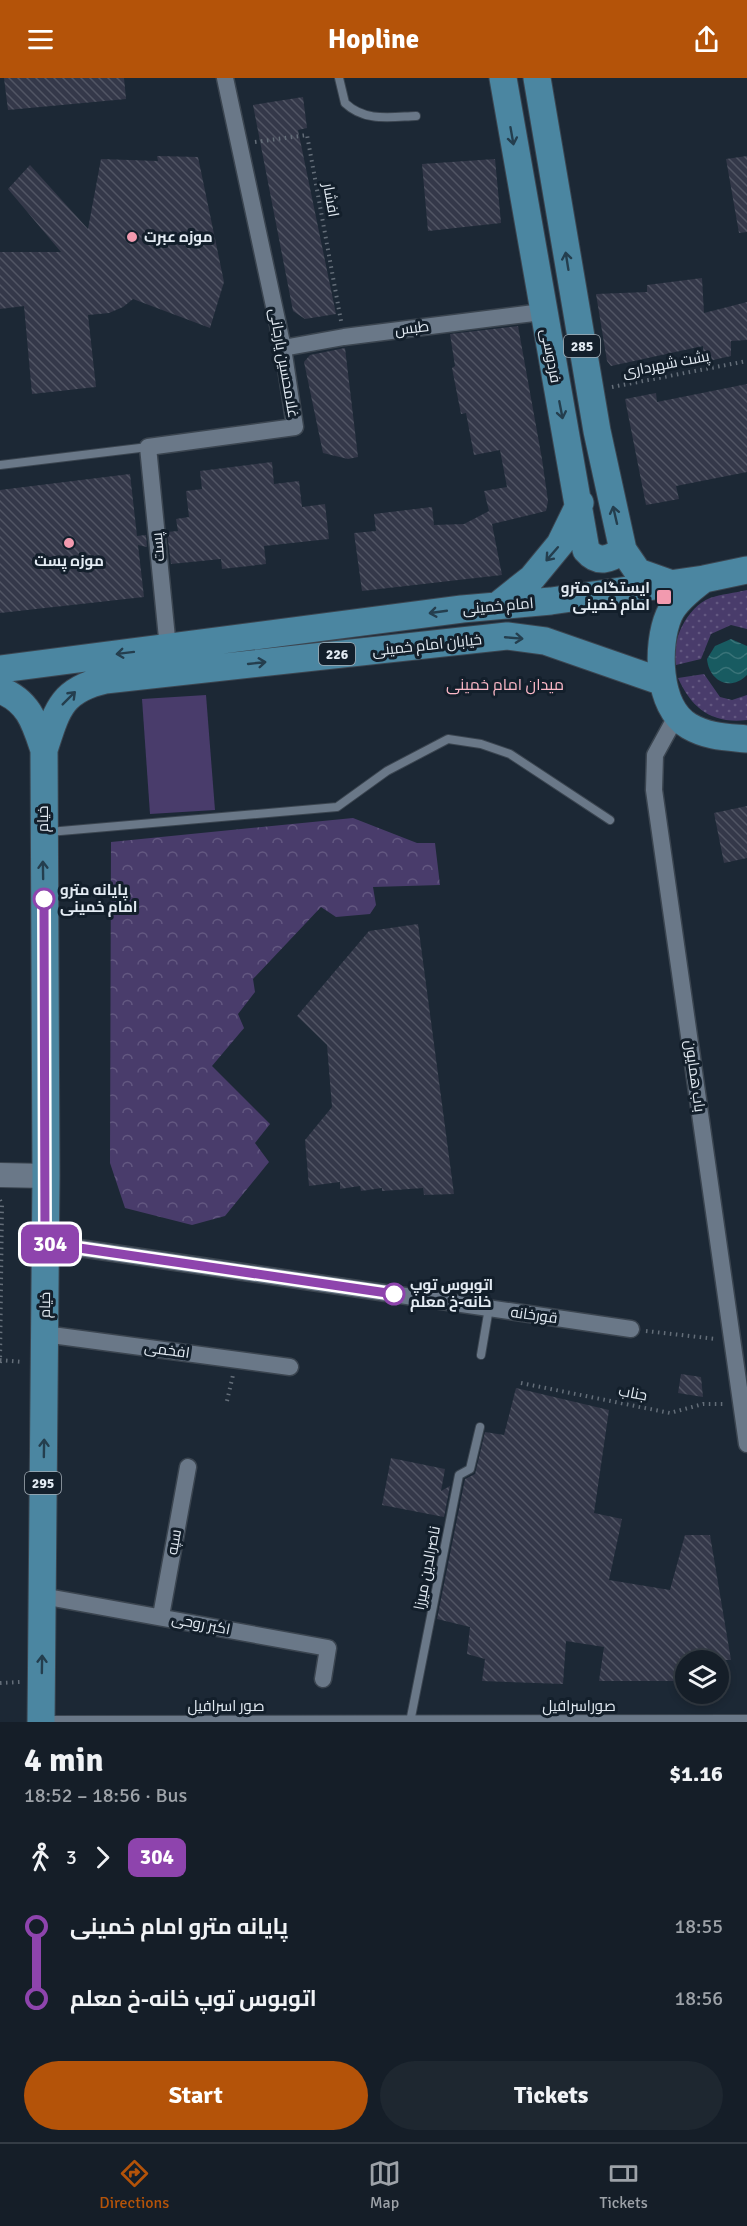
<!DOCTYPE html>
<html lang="en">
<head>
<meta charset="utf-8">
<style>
  :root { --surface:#151e28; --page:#1e2730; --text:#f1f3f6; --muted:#9da2a8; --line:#343c45; --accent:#b45309 }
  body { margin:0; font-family:Signika,Cairo,sans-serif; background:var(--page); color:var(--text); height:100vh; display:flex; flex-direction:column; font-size:22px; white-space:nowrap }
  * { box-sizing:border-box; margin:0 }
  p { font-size:20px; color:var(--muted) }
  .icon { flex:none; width:33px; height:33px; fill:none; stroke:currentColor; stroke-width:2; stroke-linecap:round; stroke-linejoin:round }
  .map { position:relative; height:1644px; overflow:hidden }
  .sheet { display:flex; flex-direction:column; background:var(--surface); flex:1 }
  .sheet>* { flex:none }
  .badge { padding:0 12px; border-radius:9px; font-size:21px; line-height:39px }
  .controls { position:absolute; left:675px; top:1572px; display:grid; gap:12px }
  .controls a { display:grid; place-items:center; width:54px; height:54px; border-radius:50%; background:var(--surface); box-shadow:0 3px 9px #0003,0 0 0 2px var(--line); font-size:30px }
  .map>.badge { position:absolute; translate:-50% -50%; box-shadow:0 0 0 3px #fff }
  .legs { display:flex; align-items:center; gap:9px; height:66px; padding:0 24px; font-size:20px }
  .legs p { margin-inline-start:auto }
  .summary { display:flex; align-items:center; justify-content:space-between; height:102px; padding:0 24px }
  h1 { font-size:33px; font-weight:700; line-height:45px }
  .button { display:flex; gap:12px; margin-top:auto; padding:12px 24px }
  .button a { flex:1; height:69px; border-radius:36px; background:var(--accent); color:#fff; font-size:24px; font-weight:700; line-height:69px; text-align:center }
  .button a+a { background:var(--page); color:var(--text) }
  ul { padding:0 24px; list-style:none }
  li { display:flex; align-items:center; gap:21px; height:72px; font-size:22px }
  li i { display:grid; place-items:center; width:9px; height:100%; margin:0 8px; background:currentColor }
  li i::after { content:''; width:15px; height:15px; margin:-8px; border:4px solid; border-radius:50%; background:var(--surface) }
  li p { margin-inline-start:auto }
  li:first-child i { background:linear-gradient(#0000 50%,currentColor 0) }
  li:last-child i { background:linear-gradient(currentColor 50%,#0000 0) }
  header { display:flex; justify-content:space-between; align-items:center; height:78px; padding:0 24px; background:var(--accent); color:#fff; font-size:27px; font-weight:700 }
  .menu { display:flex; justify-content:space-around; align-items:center; height:84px; border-top:2px solid var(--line); background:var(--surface); font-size:16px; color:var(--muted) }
  .menu a { display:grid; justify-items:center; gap:3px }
  .menu .selected { color:var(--accent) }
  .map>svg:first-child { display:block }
  .grass { fill:url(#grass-dots) }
  .park { fill:url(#park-crowns) }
  .garden { fill:#493c6b }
  .water { fill:url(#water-waves) }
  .building { fill:url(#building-back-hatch) }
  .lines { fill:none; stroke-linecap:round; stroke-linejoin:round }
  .lane-casing { stroke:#3b4550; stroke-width:10 }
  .street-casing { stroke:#3b4550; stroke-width:19 }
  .secondary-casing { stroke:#3b4550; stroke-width:26 }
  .primary-casing { stroke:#3b4550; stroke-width:29 }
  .path { stroke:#646e79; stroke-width:4; stroke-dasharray:1.5 4.5; stroke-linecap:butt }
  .lane { stroke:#6a7888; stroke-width:8 }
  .street { stroke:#6a7888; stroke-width:16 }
  .secondary { stroke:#6a7888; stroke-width:24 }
  .primary { stroke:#4b86a1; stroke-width:27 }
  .oneway { stroke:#243e4e }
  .line-1-casing { stroke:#fff; stroke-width:14 }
  .line-1 { stroke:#8e44ad; stroke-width:9 }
  .poi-dot { fill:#f29aaf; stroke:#131f2b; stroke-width:2 }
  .stop-1-dot { fill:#fff; stroke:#8e44ad; stroke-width:3 }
  .labels { text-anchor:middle; stroke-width:6; stroke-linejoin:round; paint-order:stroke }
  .shield { fill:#131f2b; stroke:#a5aeb7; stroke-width:1.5 }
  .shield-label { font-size:14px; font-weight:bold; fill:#e3ebf3 }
  .street-label { font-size:15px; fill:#e3ebf3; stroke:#131f2b }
  .poi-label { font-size:15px; font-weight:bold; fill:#e3ebf3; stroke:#131f2b; text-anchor:start }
  .stop-label { font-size:15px; font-weight:bold; fill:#e3ebf3; stroke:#131f2b; text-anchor:start }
  .neighbourhood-label { font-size:16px; fill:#fcb8c7; stroke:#131f2b }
</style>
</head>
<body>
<header><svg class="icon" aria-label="menu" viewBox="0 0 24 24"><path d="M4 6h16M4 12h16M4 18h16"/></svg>Hopline<svg class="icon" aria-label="share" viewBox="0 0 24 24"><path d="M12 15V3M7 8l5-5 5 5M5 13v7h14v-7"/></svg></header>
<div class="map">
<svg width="747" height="1644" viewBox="0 0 747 1644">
  <defs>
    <pattern id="grass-dots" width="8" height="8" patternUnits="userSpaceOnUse" patternTransform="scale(1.5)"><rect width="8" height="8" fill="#493c6b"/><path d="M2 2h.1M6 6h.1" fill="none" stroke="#635881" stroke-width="1.8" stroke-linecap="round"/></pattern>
    <pattern id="park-crowns" width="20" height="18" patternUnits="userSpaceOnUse" patternTransform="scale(1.5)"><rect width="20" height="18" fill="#493c6b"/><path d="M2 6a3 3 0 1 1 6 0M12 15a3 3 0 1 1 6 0" fill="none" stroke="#635881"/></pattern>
    <pattern id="water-waves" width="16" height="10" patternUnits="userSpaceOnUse" patternTransform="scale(1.5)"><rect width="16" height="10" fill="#185b61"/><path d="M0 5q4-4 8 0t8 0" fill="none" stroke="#397378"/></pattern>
    <pattern id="building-back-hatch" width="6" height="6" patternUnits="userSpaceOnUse" patternTransform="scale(1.5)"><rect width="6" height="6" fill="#343849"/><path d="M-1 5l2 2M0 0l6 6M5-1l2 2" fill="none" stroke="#515564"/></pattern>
  </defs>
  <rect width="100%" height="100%" fill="#1c2835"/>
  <path class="grass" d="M 747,512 L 747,551 L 731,547 L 711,556 L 701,581 L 676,587 C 670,564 687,529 710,520 C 721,516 735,515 747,512 Z
    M 704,596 L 720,619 L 732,622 L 747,617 L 747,642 C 712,646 692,631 678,600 Z"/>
  <path class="park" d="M 353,740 L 417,765 L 435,765 L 440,807 L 373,809 L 376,827 L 370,836 L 336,839 L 321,829 L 253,901 L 255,914 L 238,936 L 244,950 L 212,988 L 270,1046 L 255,1065 L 269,1084 L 225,1138 L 192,1147 L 125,1130 L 110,1085 L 111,764 Z"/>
  <path class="garden" d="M 206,617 L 215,732 L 150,736 L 142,621 Z"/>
  <path class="water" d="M 731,561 L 747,568 L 747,597 C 730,614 709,603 707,581 L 715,568 Z"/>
  <path class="building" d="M 4,0 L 124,0 L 126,21 L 8,32 Z
    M 303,19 L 307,50 L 298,52 L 336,236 L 305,241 L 293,233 L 253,27 Z
    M 157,78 L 198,79 L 224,204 L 210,250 L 133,221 L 123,229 L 109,235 L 88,237 L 96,309 L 32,316 L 24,228 L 0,231 L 0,174 L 61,174 L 8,111 L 30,87 L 88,151 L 101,81 L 158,83 Z
    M 747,78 L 747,154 L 739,155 L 726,81 Z
    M 495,81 L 501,145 L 428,153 L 422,86 Z
    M 702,200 L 704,235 L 747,224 L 747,262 L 731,263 L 731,278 L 704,284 L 703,268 L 611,288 L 607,283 L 596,216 L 647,214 L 647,207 Z
    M 518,248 L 542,381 L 548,423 L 546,433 L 492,446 L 502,497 L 362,513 L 354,455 L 376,453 L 374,436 L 432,429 L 434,447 L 464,446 L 489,433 L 484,413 L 507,409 L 500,372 L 474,377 L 466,335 L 461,336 L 452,290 L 455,288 L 450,256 Z
    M 345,270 L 358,379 L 348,381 L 323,375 L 304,284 L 310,277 Z
    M 747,306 L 747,394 L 676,408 L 679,421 L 646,427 L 625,321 L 656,315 L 657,324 Z
    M 272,384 L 274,406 L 299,403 L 302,429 L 325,426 L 329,461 L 264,468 L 266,486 L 222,491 L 221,481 L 171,486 L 167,454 L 178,453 L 176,441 L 189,439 L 186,413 L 202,411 L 200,393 Z
    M 130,396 L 137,458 L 146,457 L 147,469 L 138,467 L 144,519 L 0,535 L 0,412 Z
    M 747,728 L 747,780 L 724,785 L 714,735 Z
    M 418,846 L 454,1116 L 424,1117 L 423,1110 L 382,1113 L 382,1110 L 361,1113 L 360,1108 L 340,1111 L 340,1104 L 309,1108 L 305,1062 L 332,1029 L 327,967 L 297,938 L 369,853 Z
    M 681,1296 L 701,1299 L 703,1319 L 678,1315 Z
    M 516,1310 L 609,1332 L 594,1435 L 622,1441 L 609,1502 L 670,1512 L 685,1457 L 710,1457 L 731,1582 L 686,1582 L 686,1603 L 599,1603 L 604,1569 L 566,1563 L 563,1606 L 482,1603 L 485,1581 L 467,1576 L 470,1549 L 437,1541 L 465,1401 L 475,1396 L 485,1354 L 504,1357 Z
    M 391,1380 L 445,1391 L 441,1413 L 450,1408 L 444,1439 L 382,1427 Z"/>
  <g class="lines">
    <g class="lane-casing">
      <path id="lane" d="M 339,0 L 345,25 C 365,44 390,39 416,38
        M 0,387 L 148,369
        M 49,754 L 337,729 L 387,693 L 448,661 L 481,666 L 510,676 L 610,742
        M 481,1277 L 489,1230
        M 45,1642 L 747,1641
        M 410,1644 L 459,1397 L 470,1391 L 480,1349"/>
    </g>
    <g class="street-casing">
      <path id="street" d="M 283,270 L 344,259 L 542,234
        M 168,570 L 148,369 L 295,349 L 283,270 L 225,0
        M 678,635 L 655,677 L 654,712 L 747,1366
        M 45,1165 L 631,1251
        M 44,1256 L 290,1289
        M 42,1518 L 328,1570 L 323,1601
        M 161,1538 L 188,1389"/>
    </g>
    <g class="secondary-casing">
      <path id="secondary" d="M 0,1097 L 46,1098"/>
    </g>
    <g class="primary-casing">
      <path id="primary" d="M 503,0 L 586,472 C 598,486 609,482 623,472
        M 537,0 L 597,353 L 623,472 L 638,494 L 669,505
        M 704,501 C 692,510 675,523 669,537 C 656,567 657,629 689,648 C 708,659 726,659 747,661
        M 498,527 L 532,500 L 560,466 L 580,425
        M 0,591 L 462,531 L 551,523 L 704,501 L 747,492
        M 0,612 C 29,623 35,645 44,672 L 46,1098 L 41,1644
        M 44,672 C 57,632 61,612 105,602 L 507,558 L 545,563 L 663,604"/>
    </g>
    <path class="path" d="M 255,64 L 307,57 L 341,243
      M 612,309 L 747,283
      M 0,1122 L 2,1127 L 0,1286
      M 646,1253 L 716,1261
      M 0,1282 L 23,1284
      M 521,1305 L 670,1335 L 703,1326 L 726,1326
      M 227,1323 L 233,1297
      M 0,1605 L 20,1604"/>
    <use href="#lane" class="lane"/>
    <use href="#street" class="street"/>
    <use href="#secondary" class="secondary"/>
    <use href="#primary" class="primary"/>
  </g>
  <defs><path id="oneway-shaft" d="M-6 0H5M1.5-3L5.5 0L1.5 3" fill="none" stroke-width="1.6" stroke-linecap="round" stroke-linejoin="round" transform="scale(1.5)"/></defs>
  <g class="oneway">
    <use href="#oneway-shaft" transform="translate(512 58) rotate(80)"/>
    <use href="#oneway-shaft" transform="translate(567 183) rotate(-99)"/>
    <use href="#oneway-shaft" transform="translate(561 332) rotate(79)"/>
    <use href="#oneway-shaft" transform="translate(615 437) rotate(-103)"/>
    <use href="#oneway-shaft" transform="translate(552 476) rotate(131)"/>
    <use href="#oneway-shaft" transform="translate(438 534) rotate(172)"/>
    <use href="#oneway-shaft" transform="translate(514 560) rotate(5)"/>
    <use href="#oneway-shaft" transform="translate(125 575) rotate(173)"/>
    <use href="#oneway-shaft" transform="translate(257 585) rotate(-6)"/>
    <use href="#oneway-shaft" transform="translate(69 620) rotate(-45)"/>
    <use href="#oneway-shaft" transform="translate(43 792) rotate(-91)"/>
    <use href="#oneway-shaft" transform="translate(44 1370) rotate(-89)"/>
    <use href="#oneway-shaft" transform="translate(42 1586) rotate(-89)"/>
  </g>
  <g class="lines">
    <g class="line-1-casing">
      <path id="line-1" d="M 44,821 L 45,1165 L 394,1216"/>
    </g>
    <use href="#line-1" class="line-1"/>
  </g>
  <g class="poi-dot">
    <circle cx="132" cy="159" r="6"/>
    <circle cx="69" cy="465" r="6"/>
    <rect x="656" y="511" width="16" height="16" rx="3"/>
  </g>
  <g class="stop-1-dot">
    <circle cx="44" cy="821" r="10"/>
    <circle cx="394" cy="1216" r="10"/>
  </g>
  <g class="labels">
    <g class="shield">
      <rect x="564" y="257" width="36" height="22" rx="4.5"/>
      <rect x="319" y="565" width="36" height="22" rx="4.5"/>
      <rect x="25" y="1394" width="36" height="22" rx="4.5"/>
    </g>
    <g class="shield-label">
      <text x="582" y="273">285</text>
      <text x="337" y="581">226</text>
      <text x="43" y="1410">295</text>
    </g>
    <g class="street-label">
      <text transform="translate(331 122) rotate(80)" y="5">افشار</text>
      <text transform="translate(412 250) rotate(-7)" y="5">طبس</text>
      <text transform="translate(551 278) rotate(79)" y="5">فردوسی</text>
      <text transform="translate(284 285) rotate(80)" y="5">غلامحسین یارجانی</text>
      <text transform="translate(666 286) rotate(-11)" y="5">پشت شهرداری</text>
      <text transform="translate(158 469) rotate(-95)" y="5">پست</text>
      <text transform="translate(498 528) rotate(-5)" y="5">امام خمینی</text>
      <text transform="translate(427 567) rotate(-6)" y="5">خیابان امام خمینی</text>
      <text transform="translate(43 741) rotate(-90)" y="5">خیام</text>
      <text transform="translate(695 998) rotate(82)" y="5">باب همایون</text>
      <text transform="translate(45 1227) rotate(-89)" y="5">خیام</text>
      <text transform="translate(534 1237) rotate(8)" y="5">قورخانه</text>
      <text transform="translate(167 1272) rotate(8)" y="5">افخمی</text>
      <text transform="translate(633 1315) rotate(11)" y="5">جناب</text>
      <text transform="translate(174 1464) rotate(-80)" y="5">سپه</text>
      <text transform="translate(427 1490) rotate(-79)" y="5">ناصرالدین میرزا</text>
      <text transform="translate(201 1546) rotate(11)" y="5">اکبر روحی</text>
      <text x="226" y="1633">صور اسرافیل</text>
      <text x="579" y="1633">صوراسرافیل</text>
    </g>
    <g class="poi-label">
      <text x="144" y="164">موزه عبرت</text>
      <text x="69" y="488" text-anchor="middle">موزه پست</text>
      <text x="650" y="515" text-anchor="end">ایستگاه مترو<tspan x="650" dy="17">امام خمینی</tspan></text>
    </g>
    <g class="stop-label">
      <text x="60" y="817">پایانه مترو<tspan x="60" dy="17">امام خمینی</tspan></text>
      <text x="410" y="1212">اتوبوس توپ<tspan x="410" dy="17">خانه-خ معلم</tspan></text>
    </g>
    <g class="neighbourhood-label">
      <text x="505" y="612">میدان امام خمینی</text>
    </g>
  </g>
</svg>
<div class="controls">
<a><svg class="icon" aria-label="layers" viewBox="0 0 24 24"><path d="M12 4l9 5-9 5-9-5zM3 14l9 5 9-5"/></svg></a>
</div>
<b class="badge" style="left:50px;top:1166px;background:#8e44ad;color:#fff">304</b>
</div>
<section class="sheet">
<div class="summary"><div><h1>4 min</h1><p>18:52 – 18:56 · Bus</p></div><b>$1.16</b></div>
<div class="legs"><svg class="icon" aria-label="walk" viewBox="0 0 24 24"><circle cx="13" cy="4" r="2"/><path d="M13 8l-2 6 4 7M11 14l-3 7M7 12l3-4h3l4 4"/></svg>3<svg class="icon" aria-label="forward" viewBox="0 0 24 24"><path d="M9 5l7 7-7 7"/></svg><b class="badge" style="background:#8e44ad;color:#fff">304</b></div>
<ul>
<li><i style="color:#8e44ad"></i><b>پایانه مترو امام خمینی</b><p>18:55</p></li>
<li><i style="color:#8e44ad"></i><b>اتوبوس توپ خانه-خ معلم</b><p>18:56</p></li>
</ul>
<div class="button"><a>Start</a><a>Tickets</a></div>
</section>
<nav class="menu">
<a class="selected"><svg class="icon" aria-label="directions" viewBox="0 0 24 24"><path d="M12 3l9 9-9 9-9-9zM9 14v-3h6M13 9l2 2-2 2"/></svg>Directions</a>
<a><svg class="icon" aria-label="map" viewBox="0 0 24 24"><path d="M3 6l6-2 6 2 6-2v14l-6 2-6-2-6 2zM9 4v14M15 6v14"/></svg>Map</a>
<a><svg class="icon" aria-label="tickets" viewBox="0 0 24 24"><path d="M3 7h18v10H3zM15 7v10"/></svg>Tickets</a>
</nav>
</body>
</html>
